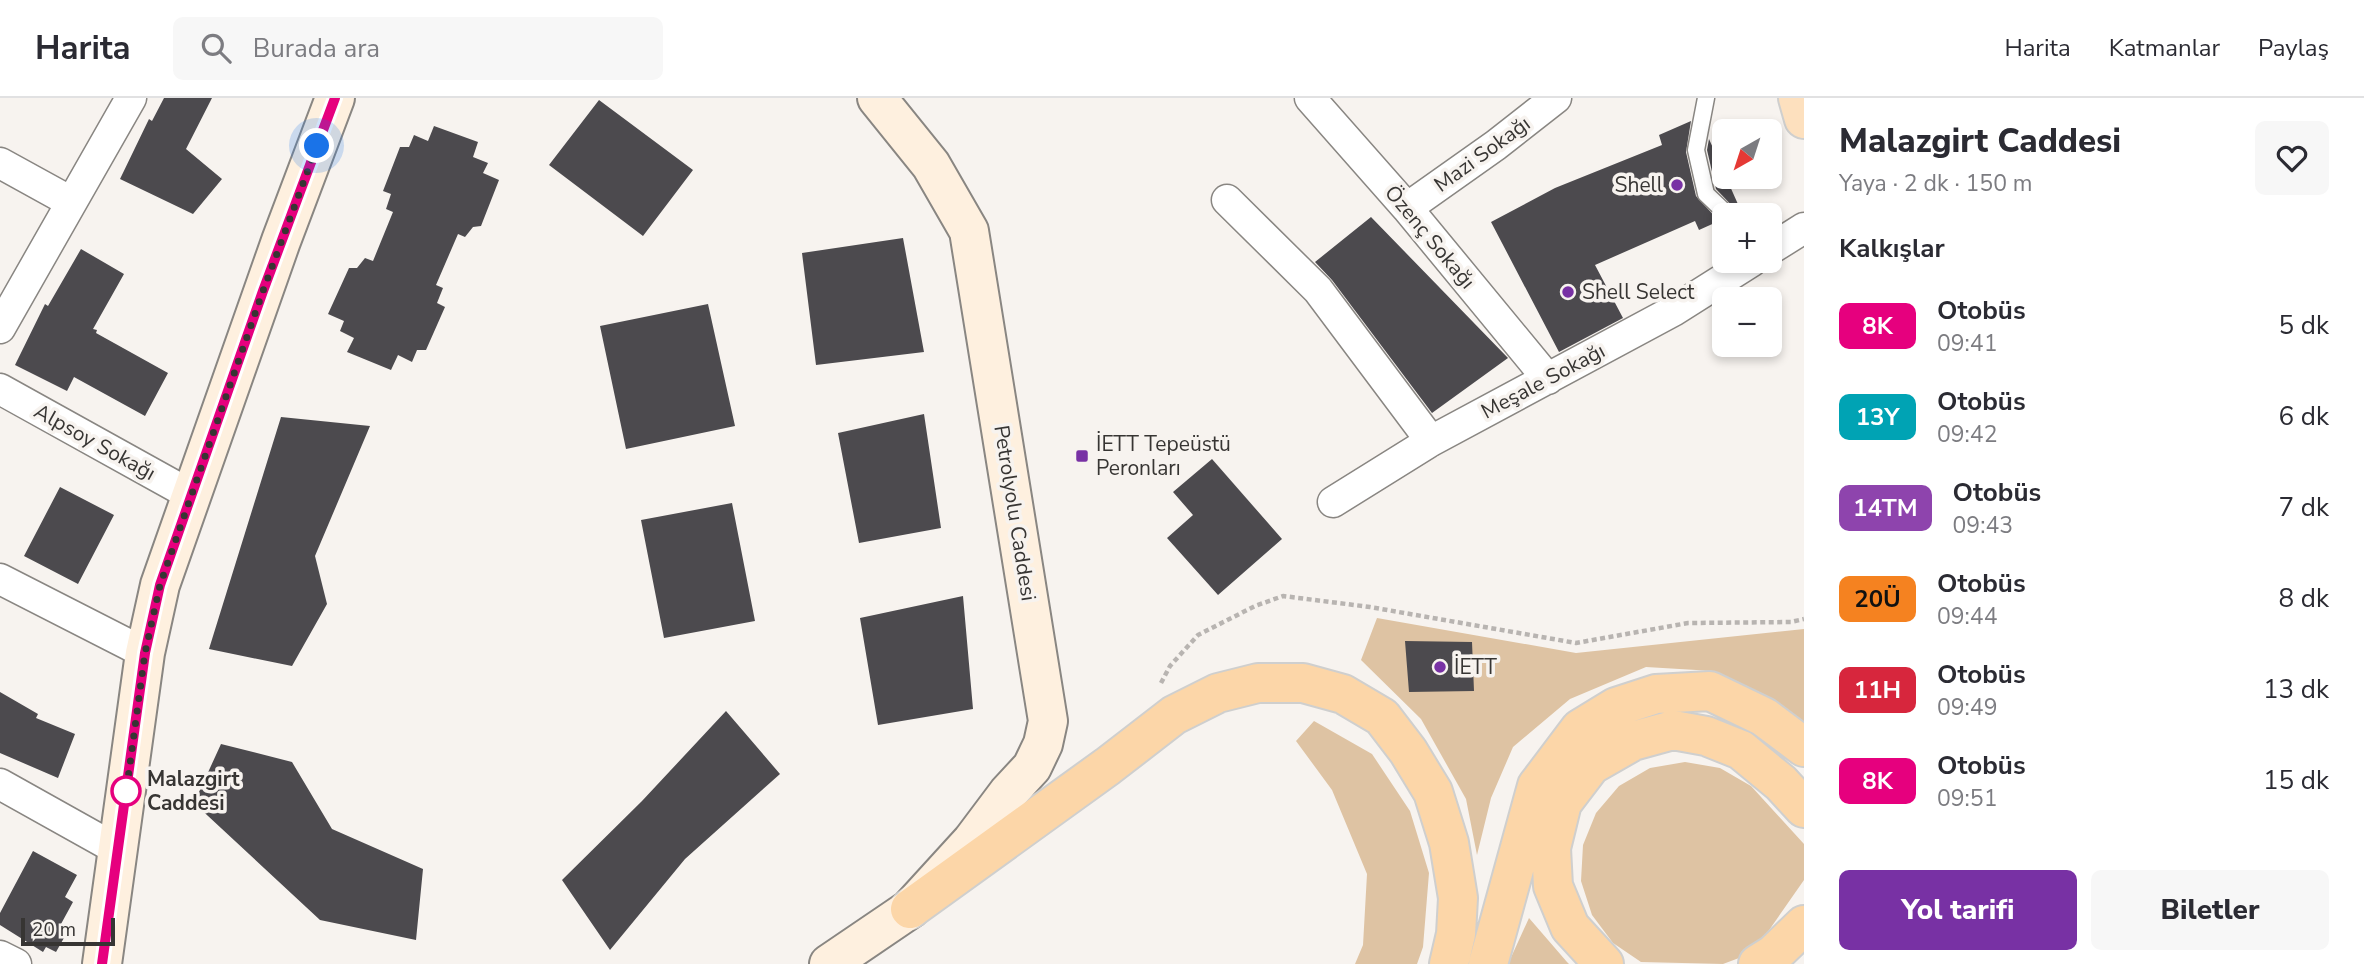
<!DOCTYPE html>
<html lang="tr">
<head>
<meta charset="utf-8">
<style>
  :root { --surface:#fff; --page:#f7f7f7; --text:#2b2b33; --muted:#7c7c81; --line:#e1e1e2; --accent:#7831a4 }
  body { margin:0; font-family:"Nunito Sans",sans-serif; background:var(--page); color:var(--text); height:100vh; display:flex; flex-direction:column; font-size:26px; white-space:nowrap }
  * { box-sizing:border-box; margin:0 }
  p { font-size:23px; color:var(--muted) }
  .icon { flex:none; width:38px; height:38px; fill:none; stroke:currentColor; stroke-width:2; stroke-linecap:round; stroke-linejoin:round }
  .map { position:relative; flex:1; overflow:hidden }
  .drawer { display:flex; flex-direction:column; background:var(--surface); width:560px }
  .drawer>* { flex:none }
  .badge { padding:0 14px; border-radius:10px; font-size:24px; line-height:46px }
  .needle { width:46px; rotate:219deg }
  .controls { position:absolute; left:1712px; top:21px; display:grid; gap:14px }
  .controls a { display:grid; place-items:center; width:70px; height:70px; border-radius:10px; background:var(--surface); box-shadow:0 4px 10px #0003; font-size:35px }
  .scale { position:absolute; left:21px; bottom:18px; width:94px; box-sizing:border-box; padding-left:7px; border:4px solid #373533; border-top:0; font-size:19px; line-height:24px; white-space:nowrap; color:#373533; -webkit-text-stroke:5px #f7f3ef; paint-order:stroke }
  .you { position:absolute; width:35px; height:35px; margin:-18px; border:5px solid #fff; border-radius:50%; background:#1a73e8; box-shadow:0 0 0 10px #1a73e833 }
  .map>.badge { position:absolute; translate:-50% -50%; box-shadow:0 0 0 4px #fff }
  h2 { padding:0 35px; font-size:26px; line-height:63px }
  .round { display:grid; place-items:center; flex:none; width:74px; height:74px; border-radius:10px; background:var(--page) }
  .headline { display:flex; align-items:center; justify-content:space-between; height:119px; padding:0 35px }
  h1 { font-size:33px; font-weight:800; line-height:52px }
  .cta { display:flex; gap:14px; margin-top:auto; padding:14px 35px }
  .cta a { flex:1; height:80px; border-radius:10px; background:var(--accent); color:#fff; font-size:28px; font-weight:800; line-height:80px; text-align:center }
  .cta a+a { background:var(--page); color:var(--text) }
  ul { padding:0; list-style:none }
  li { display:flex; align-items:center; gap:21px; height:91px; padding:0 35px }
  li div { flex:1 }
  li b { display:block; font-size:26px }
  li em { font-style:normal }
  li .badge { min-width:77px; font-weight:700; text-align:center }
  header { display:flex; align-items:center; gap:42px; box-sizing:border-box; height:98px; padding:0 35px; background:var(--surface); border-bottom:2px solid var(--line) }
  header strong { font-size:33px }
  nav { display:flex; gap:38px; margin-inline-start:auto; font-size:24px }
  .search { width:490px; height:63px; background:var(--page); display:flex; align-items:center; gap:18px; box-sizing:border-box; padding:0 24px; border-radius:10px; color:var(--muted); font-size:26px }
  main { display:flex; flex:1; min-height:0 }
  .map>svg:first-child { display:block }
  .green { fill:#dec3a3 }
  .building { fill:#4c4a4e }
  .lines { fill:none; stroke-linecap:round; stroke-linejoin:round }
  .service-casing { stroke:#898682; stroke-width:19 }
  .minor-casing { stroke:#898682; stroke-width:33 }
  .secondary-casing { stroke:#898682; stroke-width:42 }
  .primary-casing { stroke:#cfcfce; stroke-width:42 }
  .trunk-casing { stroke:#cfcfce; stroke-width:42 }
  .path { stroke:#b8b4b1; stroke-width:4.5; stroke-dasharray:5 3.5; stroke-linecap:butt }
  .service { stroke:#fff; stroke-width:16 }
  .minor { stroke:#fff; stroke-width:30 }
  .secondary { stroke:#fef0df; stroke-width:38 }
  .primary { stroke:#fde0be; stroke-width:38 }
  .trunk { stroke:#fcd6a8; stroke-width:38 }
  .line-casing { stroke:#fff; stroke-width:16 }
  .line { stroke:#e6007e; stroke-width:10 }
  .walk { stroke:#373533; stroke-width:7; stroke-dasharray:0 12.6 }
  .poi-dot { fill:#7831a4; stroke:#f7f3ef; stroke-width:2.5 }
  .stop-dot { fill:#fff; stroke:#e6007e; stroke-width:3.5 }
  .labels { text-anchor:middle; stroke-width:7; stroke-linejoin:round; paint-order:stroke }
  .street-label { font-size:21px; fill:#373533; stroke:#f7f3ef }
  .poi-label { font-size:21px; fill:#373533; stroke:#f7f3ef; text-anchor:start }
  .stop-label { font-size:21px; font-weight:bold; fill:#373533; stroke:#f7f3ef; text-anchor:start }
</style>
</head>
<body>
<header>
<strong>Harita</strong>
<div class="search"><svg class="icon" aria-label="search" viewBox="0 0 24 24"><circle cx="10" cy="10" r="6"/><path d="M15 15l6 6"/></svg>Burada ara</div>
<nav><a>Harita</a><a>Katmanlar</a><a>Paylaş</a></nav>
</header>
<main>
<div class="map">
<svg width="1804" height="866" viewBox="0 0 1804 866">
  <rect width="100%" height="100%" fill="#f7f3ef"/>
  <path class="green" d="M 1377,520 L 1576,555 L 1804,531 L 1804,630 L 1779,608 L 1713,573 L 1646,569 L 1570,601 L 1513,649 L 1491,700 L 1477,757 L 1466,701 L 1421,621 L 1361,562 Z
    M 1314,623 L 1372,656 L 1410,713 L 1429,775 L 1423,849 L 1417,866 L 1355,866 L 1363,847 L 1367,776 L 1332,692 L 1296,643 Z
    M 1685,664 L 1720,670 L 1751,688 L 1804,746 L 1804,782 L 1765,838 L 1739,860 L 1723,866 L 1641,864 L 1613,845 L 1592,817 L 1581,783 L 1583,747 L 1596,715 L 1619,688 L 1650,670 Z
    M 1529,820 L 1567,864 L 1569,866 L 1508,866 Z"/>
  <path class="building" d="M 164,0 L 212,0 L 186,51 L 222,81 L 193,116 L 120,81 L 149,21 L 152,23 Z
    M 599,2 L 693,72 L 643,138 L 549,67 Z
    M 1691,23 L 1686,54 L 1696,98 L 1719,123 L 1699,132 L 1695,123 L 1595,167 L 1623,220 L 1559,254 L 1491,124 L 1555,90 L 1662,47 L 1659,37 Z
    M 434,28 L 478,44 L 473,59 L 488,65 L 483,75 L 499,82 L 481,128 L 473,129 L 465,139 L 458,136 L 436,187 L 443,190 L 437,205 L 445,209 L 426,252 L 417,252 L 412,264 L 398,257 L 391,272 L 347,254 L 354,240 L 340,233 L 344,223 L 328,216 L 349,170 L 357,170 L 365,160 L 373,163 L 393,114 L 386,111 L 391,96 L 383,93 L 400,49 L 409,49 L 414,37 L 428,43 Z
    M 1709,41 L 1741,113 L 1738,114 L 1716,91 L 1707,52 Z
    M 1371,119 L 1508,260 L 1432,315 L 1332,182 L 1315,164 Z
    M 903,140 L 924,254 L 816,267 L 802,155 Z
    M 81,151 L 124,176 L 93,231 L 97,232 L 96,235 L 168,275 L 145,318 L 74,279 L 67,293 L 15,267 L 45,206 L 48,208 Z
    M 708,206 L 735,328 L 626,351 L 600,228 Z
    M 924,316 L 941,430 L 859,445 L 838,335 Z
    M 281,319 L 370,328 L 315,458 L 327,506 L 292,568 L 209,551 Z
    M 1212,361 L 1282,441 L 1218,497 L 1167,440 L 1193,417 L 1173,394 Z
    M 60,389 L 114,417 L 78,486 L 24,458 Z
    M 732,405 L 755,523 L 664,540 L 641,422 Z
    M 963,498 L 973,611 L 878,627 L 860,520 Z
    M 1405,543 L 1472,544 L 1474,593 L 1409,594 Z
    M 0,594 L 38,616 L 36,620 L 75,636 L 58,680 L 0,655 Z
    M 726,613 L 780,676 L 685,761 L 610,852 L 562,782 L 642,703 Z
    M 221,646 L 292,664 L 332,731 L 423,771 L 416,842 L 320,822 L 194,705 Z
    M 33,753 L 77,777 L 65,799 L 73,804 L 61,826 L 69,831 L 56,854 L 46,849 L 43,854 L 0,827 L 0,815 Z"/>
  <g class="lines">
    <g class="service-casing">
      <path id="service" d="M 1706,0 L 1696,52 L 1706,96 L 1728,117"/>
    </g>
    <g class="minor-casing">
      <path id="minor" d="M 1310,0 L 1407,110 L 1548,281
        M 0,65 L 71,104
        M 1227,102 L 1318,192 L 1431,343
        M 1407,110 L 1496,47 L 1556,0
        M 1769,152 L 1804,130
        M 0,230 L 131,0
        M 0,291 L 191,397
        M 1333,404 L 1431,343 L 1673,213 L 1752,163
        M 0,481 L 145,555
        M 0,686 L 118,752
        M 0,858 L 16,866"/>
    </g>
    <g class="secondary-casing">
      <path id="secondary" d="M 102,866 L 145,555 L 160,487 L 281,143 L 335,0
        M 829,866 L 910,811 L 972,743 L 1008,695 L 1032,669 L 1043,646 L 1048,623 L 969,133 L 931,67 L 877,0"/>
    </g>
    <g class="primary-casing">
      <path id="primary" d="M 1798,0 L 1804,21"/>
    </g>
    <g class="trunk-casing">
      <path id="trunk" d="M 910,811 L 1108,668 L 1174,617 L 1218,595 L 1258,585 L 1303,585 L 1343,596 L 1382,619 L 1408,653 L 1433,694 L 1449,745 L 1458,800 L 1456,836 L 1449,866
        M 1488,866 L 1537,688 L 1580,631 L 1616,609 L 1656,596 L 1710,593 L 1764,619 L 1804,649
        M 1604,866 L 1570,829 L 1553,788 L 1551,750 L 1562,705 L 1591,667 L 1633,643 L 1673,632 L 1706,638 L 1741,652 L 1781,685 L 1804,710
        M 1758,866 L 1774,856 L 1804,827"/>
    </g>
    <path class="path" d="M 1161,585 L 1170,568 L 1198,537 L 1255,508 L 1283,498 L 1370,509 L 1576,545 L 1688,525 L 1791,524 L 1804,521"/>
    <use href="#service" class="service"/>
    <use href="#minor" class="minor"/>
    <use href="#secondary" class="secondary"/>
    <use href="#primary" class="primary"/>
    <use href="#trunk" class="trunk"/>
  </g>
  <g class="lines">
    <g class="line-casing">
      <path id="line" d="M 102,866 L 145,555 L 160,487 L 263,193 L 335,0"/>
    </g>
    <use href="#line" class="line"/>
    <path class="walk" d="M 126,693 L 125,703 L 145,555 L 160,487 L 263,193 L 317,48"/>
  </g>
  <g class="poi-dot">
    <circle cx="1677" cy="87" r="7"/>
    <circle cx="1568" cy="194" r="7"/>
    <rect x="1075" y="351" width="14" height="14" rx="3.5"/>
    <circle cx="1440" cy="569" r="7"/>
  </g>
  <circle class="stop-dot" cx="126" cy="693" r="14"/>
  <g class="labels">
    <g class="street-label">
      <text transform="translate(1482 56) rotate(-36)" y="7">Mazi Sokağı</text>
      <text transform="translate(1430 139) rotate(50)" y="7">Özenç Sokağı</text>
      <text transform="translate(1543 283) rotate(-28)" y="7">Meşale Sokağı</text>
      <text transform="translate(95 344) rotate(29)" y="7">Alpsoy Sokağı</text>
      <text transform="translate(1015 415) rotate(81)" y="7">Petrolyolu Caddesi</text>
    </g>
    <g class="poi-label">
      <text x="1663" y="94" text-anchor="end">Shell</text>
      <text x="1582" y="201">Shell Select</text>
      <text x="1096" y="353">İETT Tepeüstü<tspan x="1096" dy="24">Peronları</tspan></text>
      <text x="1454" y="576">İETT</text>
    </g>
    <g class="stop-label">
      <text x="147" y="688">Malazgirt<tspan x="147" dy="24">Caddesi</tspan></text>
    </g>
  </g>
</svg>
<div class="controls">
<a><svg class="needle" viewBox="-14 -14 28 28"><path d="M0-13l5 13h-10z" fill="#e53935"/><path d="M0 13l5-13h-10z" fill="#7c7c81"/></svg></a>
<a>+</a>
<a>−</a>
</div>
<div class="scale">20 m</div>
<div class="you" style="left:317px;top:48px"></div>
</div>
<section class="drawer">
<div class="headline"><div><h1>Malazgirt Caddesi</h1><p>Yaya · 2 dk · 150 m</p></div><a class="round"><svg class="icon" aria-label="heart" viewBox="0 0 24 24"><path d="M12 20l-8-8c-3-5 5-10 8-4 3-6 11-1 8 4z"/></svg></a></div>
<h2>Kalkışlar</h2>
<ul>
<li><span class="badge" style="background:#e6007e;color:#fff">8K</span><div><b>Otobüs</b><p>09:41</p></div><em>5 dk</em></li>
<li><span class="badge" style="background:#00a3b4;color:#fff">13Y</span><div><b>Otobüs</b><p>09:42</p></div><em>6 dk</em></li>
<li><span class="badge" style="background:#8e44ad;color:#fff">14TM</span><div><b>Otobüs</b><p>09:43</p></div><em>7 dk</em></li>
<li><span class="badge" style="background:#f58220;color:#111">20Ü</span><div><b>Otobüs</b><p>09:44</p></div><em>8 dk</em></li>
<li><span class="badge" style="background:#d7263d;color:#fff">11H</span><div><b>Otobüs</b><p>09:49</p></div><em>13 dk</em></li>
<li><span class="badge" style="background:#e6007e;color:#fff">8K</span><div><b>Otobüs</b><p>09:51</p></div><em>15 dk</em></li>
</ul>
<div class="cta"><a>Yol tarifi</a><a>Biletler</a></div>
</section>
</main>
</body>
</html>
